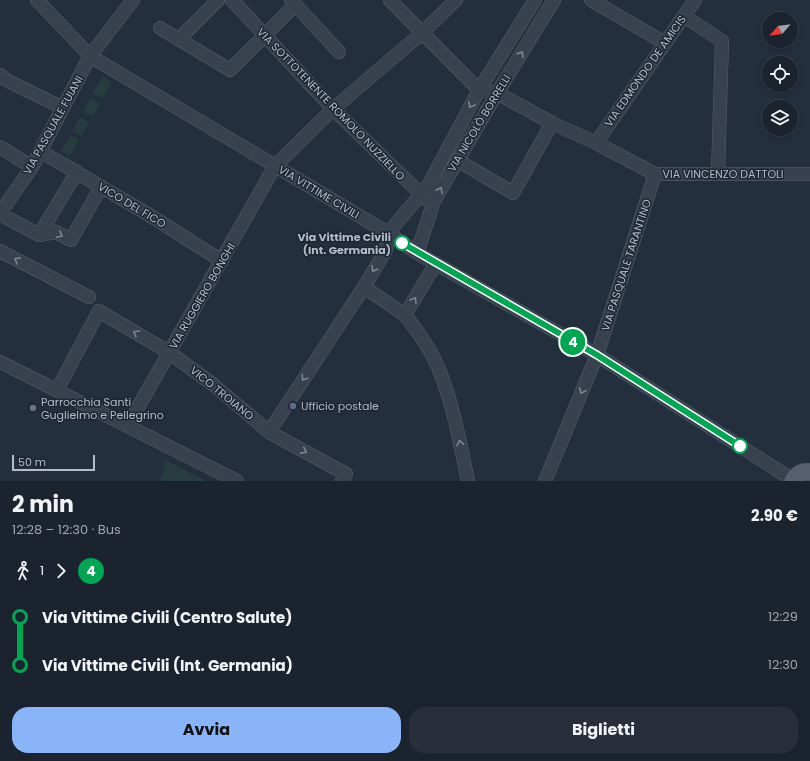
<!DOCTYPE html>
<html lang="it">
<head>
<meta charset="utf-8">
<style>
  :root { --surface:#1b232e; --page:#282f3a; --text:#f1f3f6; --muted:#a0a4aa; --line:#39404a; --accent:#8ab4f8 }
  body { margin:0; font-family:Poppins,sans-serif; background:var(--page); color:var(--text); height:100vh; display:flex; flex-direction:column; font-size:15px; white-space:nowrap }
  * { box-sizing:border-box; margin:0 }
  p { font-size:13px; color:var(--muted) }
  .icon { flex:none; width:22px; height:22px; fill:none; stroke:currentColor; stroke-width:2; stroke-linecap:round; stroke-linejoin:round }
  .map { position:relative; height:481px; overflow:hidden }
  .side { display:flex; flex-direction:column; background:var(--surface); flex:1 }
  .side>* { flex:none }
  .badge { padding:0 8px; border-radius:13px; font-size:14px; line-height:26px }
  .needle { width:26px; rotate:242deg }
  .fabs { position:absolute; left:762px; top:12px; display:grid; gap:8px }
  .fabs a { display:grid; place-items:center; width:36px; height:36px; border-radius:50%; background:var(--surface); box-shadow:0 2px 6px #0003,0 0 0 1px var(--line); font-size:20px }
  .scale { position:absolute; left:12px; bottom:10px; width:83px; box-sizing:border-box; padding-left:4px; border:2px solid #b4bcc9; border-top:0; font-size:11px; line-height:14px; white-space:nowrap; color:#b4bcc9; -webkit-text-stroke:3px #1d2633; paint-order:stroke }
  .map>.badge { position:absolute; translate:-50% -50%; box-shadow:0 0 0 2px #fff }
  .legs { display:flex; align-items:center; gap:6px; height:44px; padding:0 12px; font-size:13px }
  .legs p { margin-inline-start:auto }
  .overview { display:flex; align-items:center; justify-content:space-between; height:68px; padding:0 12px }
  h1 { font-size:22px; font-weight:700; line-height:30px }
  .primary-button { display:flex; gap:8px; margin-top:auto; padding:8px 12px }
  .primary-button a { flex:1; height:46px; border-radius:16px; background:var(--accent); color:#111; font-size:16px; font-weight:700; line-height:46px; text-align:center }
  .primary-button a+a { background:var(--page); color:var(--text) }
  ul { padding:0 12px; list-style:none }
  li { display:flex; align-items:center; gap:14px; height:48px; font-size:15px }
  li i { display:grid; place-items:center; width:6px; height:100%; margin:0 5px; background:currentColor }
  li i::after { content:''; width:10px; height:10px; margin:-5px; border:3px solid; border-radius:50%; background:var(--surface) }
  li p { margin-inline-start:auto }
  li:first-child i { background:linear-gradient(#0000 50%,currentColor 0) }
  li:last-child i { background:linear-gradient(currentColor 50%,#0000 0) }
  .map>svg:first-child { display:block }
  .green { fill:#263c3f }
  .lines { fill:none; stroke-linecap:round; stroke-linejoin:round }
  .minor-casing { stroke:#565f6c; stroke-width:14 }
  .major-casing { stroke:#414a57; stroke-width:18 }
  .minor { stroke:#38414e; stroke-width:13 }
  .major { stroke:#56606e; stroke-width:17 }
  .oneway { stroke:#7c8592 }
  .line-1-casing { stroke:#fff; stroke-width:9 }
  .line-1 { stroke:#00a651; stroke-width:6 }
  .stop-1-dot { fill:#fff; stroke:#00a651; stroke-width:2 }
  .service-dot { fill:#5c6f8a; stroke:#1d2633; stroke-width:1.5 }
  .worship-dot { fill:#6b7280; stroke:#1d2633; stroke-width:1.5 }
  .labels { text-anchor:middle; stroke-width:3; stroke-linejoin:round; paint-order:stroke }
  .street-label { font-size:11px; fill:#b4bcc9; stroke:#1d2633 }
  .stop-label { font-size:11px; font-weight:bold; fill:#b4bcc9; stroke:#1d2633; text-anchor:end }
  .poi-label { font-size:11px; fill:#b4bcc9; stroke:#1d2633; text-anchor:start }
</style>
</head>
<body>
<div class="map">
<svg width="810" height="481" viewBox="0 0 810 481">
  <rect width="100%" height="100%" fill="#242f3e"/>
  <path class="green" d="M 103,77 L 112,82 L 103,98 L 93,93 Z
    M 91,98 L 100,104 L 93,116 L 83,111 Z
    M 80,117 L 89,123 L 81,136 L 72,131 Z
    M 70,135 L 79,140 L 70,156 L 61,151 Z
    M 166,460 L 207,481 L 160,481 Z"/>
  <g class="lines">
    <g class="minor-casing">
      <path id="minor" d="M 37,0 L 90,56 L 388,233 L 417,253 L 597,355 L 793,480
        M 232,0 L 333,109 L 427,200
        M 291,0 L 339,52
        M 390,0 L 479,90 L 497,93 L 552,123 L 596,143 L 655,174 L 810,174
        M 591,0 L 665,43
        M 684,16 L 722,41 L 718,174
        M 160,28 L 230,70 L 295,5
        M 179,39 L 218,0
        M 0,75 L 6,80 L 63,108
        M 596,143 L 695,0
        M 0,147 L 32,167
        M 40,151 L 146,213 L 222,261
        M 457,160 L 513,193 L 552,123
        M 0,213 L 32,167 L 90,56 L 133,0
        M 0,214 L 39,235 L 56,232 L 71,240 L 101,187
        M 39,235 L 77,172
        M 0,251 L 89,297
        M 417,253 L 434,201 L 497,93 L 554,0
        M 436,263 L 405,315 C 417,331 430,348 438,367 C 453,403 460,443 468,481
        M 364,287 L 405,315
        M 0,362 L 237,481
        M 57,390 L 99,311 L 170,353 L 215,386 L 269,432 L 346,474 L 342,481
        M 128,425 L 275,166 L 333,109 L 422,33 L 456,0
        M 269,432 L 364,287 L 386,250 L 388,233 L 428,186 L 479,90 L 535,0
        M 545,481 L 597,355 L 655,174"/>
    </g>
    <g class="major-casing">
      <path id="major" d="M 793,481 C 797,474 802,471 810,472"/>
    </g>
    <use href="#minor" class="minor"/>
    <use href="#major" class="major"/>
  </g>
  <defs><path id="oneway-chevron" d="M-2-3.5L2.5 0L-2 3.5" fill="none" stroke-width="1.6" stroke-linecap="round" stroke-linejoin="round"/></defs>
  <g class="oneway">
    <use href="#oneway-chevron" transform="translate(521 54) rotate(-58)"/>
    <use href="#oneway-chevron" transform="translate(471 105) rotate(119)"/>
    <use href="#oneway-chevron" transform="translate(440 190) rotate(-61)"/>
    <use href="#oneway-chevron" transform="translate(60 235) rotate(25)"/>
    <use href="#oneway-chevron" transform="translate(17 260) rotate(-152)"/>
    <use href="#oneway-chevron" transform="translate(374 269) rotate(121)"/>
    <use href="#oneway-chevron" transform="translate(414 300) rotate(-59)"/>
    <use href="#oneway-chevron" transform="translate(136 333) rotate(-149)"/>
    <use href="#oneway-chevron" transform="translate(304 378) rotate(123)"/>
    <use href="#oneway-chevron" transform="translate(582 391) rotate(112)"/>
    <use href="#oneway-chevron" transform="translate(460 443) rotate(-101)"/>
    <use href="#oneway-chevron" transform="translate(304 451) rotate(28)"/>
  </g>
  <g class="lines">
    <g class="line-1-casing">
      <path id="line-1" d="M 402,243 L 597,355 L 740,446"/>
    </g>
    <use href="#line-1" class="line-1"/>
  </g>
  <g class="stop-1-dot">
    <circle cx="402" cy="243" r="7"/>
    <circle cx="740" cy="446" r="7"/>
  </g>
  <circle class="service-dot" cx="293" cy="406" r="4"/>
  <circle class="worship-dot" cx="33" cy="408" r="4"/>
  <g class="labels">
    <g class="street-label">
      <text transform="translate(645 71) rotate(-55)" y="4">VIA EDMONDO DE AMICIS</text>
      <text transform="translate(331 104) rotate(46)" y="4">VIA SOTTOTENENTE ROMOLO NUZZIELLO</text>
      <text transform="translate(479 123) rotate(-59)" y="4">VIA NICOLÒ BORRELLI</text>
      <text transform="translate(53 125) rotate(-61)" y="4">VIA PASQUALE FUIANI</text>
      <text x="723" y="178">VIA VINCENZO DATTOLI</text>
      <text transform="translate(319 192) rotate(31)" y="4">VIA VITTIME CIVILI</text>
      <text transform="translate(132 205) rotate(31)" y="4">VICO DEL FICO</text>
      <text transform="translate(626 265) rotate(-72)" y="4">VIA PASQUALE TARANTINO</text>
      <text transform="translate(202 296) rotate(-60)" y="4">VIA RUGGIERO BONGHI</text>
      <text transform="translate(222 393) rotate(39)" y="4">VICO TROIANO</text>
    </g>
    <g class="stop-label">
      <text x="391" y="241">Via Vittime Civili<tspan x="391" dy="13">(Int. Germania)</tspan></text>
    </g>
    <g class="poi-label">
      <text x="41" y="406">Parrocchia Santi<tspan x="41" dy="13">Guglielmo e Pellegrino</tspan></text>
      <text x="301" y="410">Ufficio postale</text>
    </g>
  </g>
</svg>
<div class="fabs">
<a><svg class="needle" viewBox="-14 -14 28 28"><path d="M0-13l5 13h-10z" fill="#e53935"/><path d="M0 13l5-13h-10z" fill="#a0a4aa"/></svg></a>
<a><svg class="icon" aria-label="locate" viewBox="0 0 24 24"><circle cx="12" cy="12" r="6"/><path d="M12 2v4M12 18v4M2 12h4M18 12h4"/></svg></a>
<a><svg class="icon" aria-label="layers" viewBox="0 0 24 24"><path d="M12 4l9 5-9 5-9-5zM3 14l9 5 9-5"/></svg></a>
</div>
<div class="scale">50 m</div>
<b class="badge" style="left:573px;top:342px;background:#00a651;color:#fff">4</b>
</div>
<section class="side">
<div class="overview"><div><h1>2 min</h1><p>12:28 – 12:30 · Bus</p></div><b>2.90 €</b></div>
<div class="legs"><svg class="icon" aria-label="walk" viewBox="0 0 24 24"><circle cx="13" cy="4" r="2"/><path d="M13 8l-2 6 4 7M11 14l-3 7M7 12l3-4h3l4 4"/></svg>1<svg class="icon" aria-label="forward" viewBox="0 0 24 24"><path d="M9 5l7 7-7 7"/></svg><b class="badge" style="background:#00a651;color:#fff">4</b></div>
<ul>
<li><i style="color:#00a651"></i><b>Via Vittime Civili (Centro Salute)</b><p>12:29</p></li>
<li><i style="color:#00a651"></i><b>Via Vittime Civili (Int. Germania)</b><p>12:30</p></li>
</ul>
<div class="primary-button"><a>Avvia</a><a>Biglietti</a></div>
</section>
</body>
</html>
